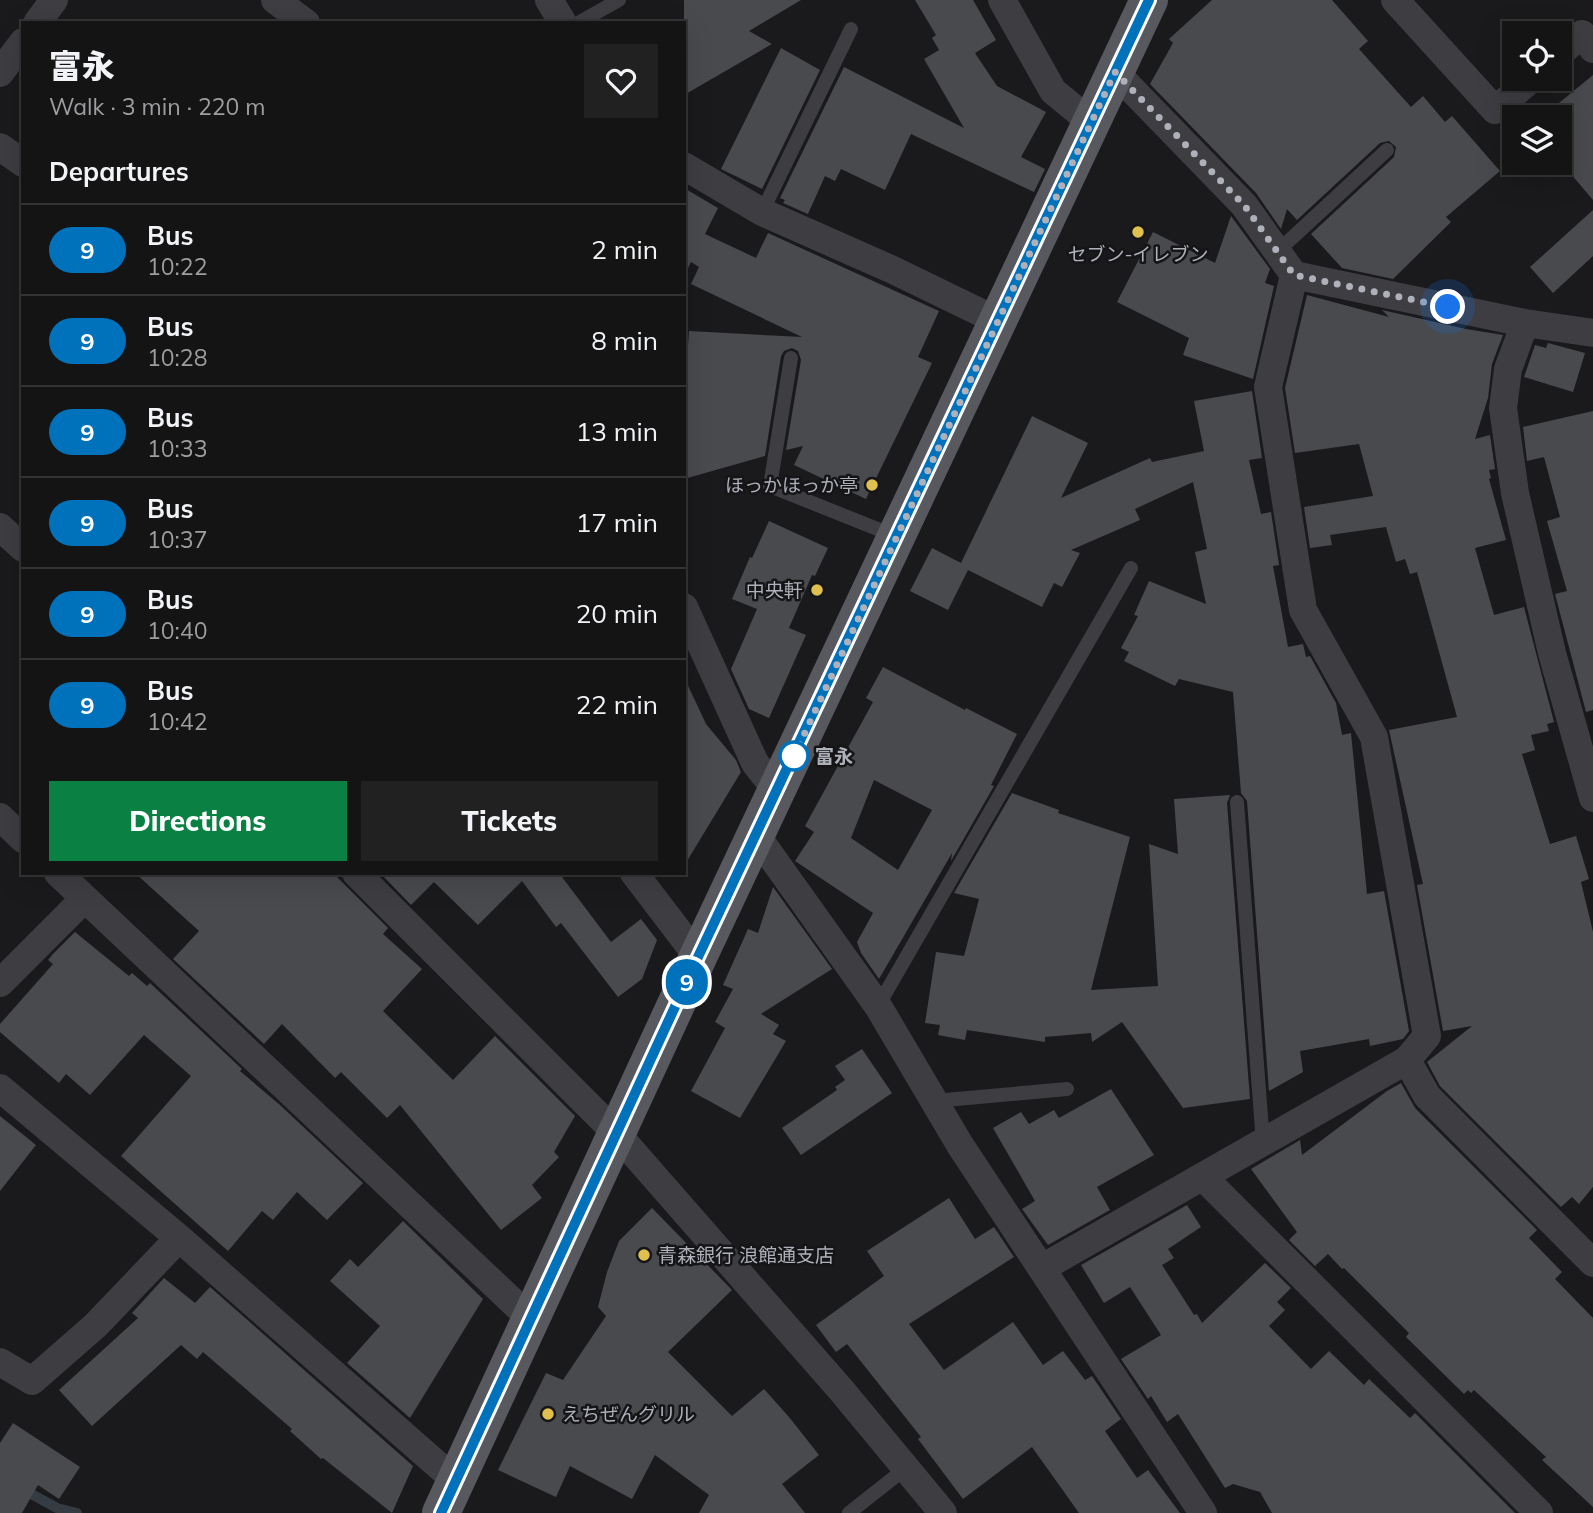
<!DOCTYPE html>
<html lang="en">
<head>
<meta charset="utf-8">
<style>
  :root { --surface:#141415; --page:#212122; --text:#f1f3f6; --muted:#9d9ea0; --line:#333334; --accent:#0b8043 }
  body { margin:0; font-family:Mulish,"Noto Sans JP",sans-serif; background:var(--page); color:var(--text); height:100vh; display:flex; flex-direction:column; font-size:26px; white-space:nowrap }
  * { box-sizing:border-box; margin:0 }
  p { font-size:23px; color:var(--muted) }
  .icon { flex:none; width:38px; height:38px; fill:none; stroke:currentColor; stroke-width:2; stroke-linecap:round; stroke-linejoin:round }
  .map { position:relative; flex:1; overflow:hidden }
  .panel { position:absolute; left:21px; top:21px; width:665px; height:854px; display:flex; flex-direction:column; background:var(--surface); border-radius:0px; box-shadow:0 7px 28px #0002,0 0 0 2px var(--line) }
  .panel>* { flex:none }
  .badge { padding:0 14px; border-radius:23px; font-size:24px; line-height:46px }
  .buttons { position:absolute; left:1502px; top:21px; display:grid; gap:14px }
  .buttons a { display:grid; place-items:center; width:70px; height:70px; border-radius:0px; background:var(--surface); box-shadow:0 7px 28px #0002,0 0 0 2px var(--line); font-size:35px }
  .you { position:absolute; width:35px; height:35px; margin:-18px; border:5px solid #fff; border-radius:50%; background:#1a73e8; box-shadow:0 0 0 10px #1a73e833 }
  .map>.badge { position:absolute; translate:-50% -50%; box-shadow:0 0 0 4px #fff }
  h2 { padding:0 28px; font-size:26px; line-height:63px }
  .round { display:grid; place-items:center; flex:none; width:74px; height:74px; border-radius:0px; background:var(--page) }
  .overview { display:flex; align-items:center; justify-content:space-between; height:119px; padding:0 28px }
  h1 { font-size:33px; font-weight:800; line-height:52px }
  .cta { display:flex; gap:14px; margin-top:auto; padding:14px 28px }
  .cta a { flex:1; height:80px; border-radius:0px; background:var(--accent); color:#fff; font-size:28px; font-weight:800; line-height:80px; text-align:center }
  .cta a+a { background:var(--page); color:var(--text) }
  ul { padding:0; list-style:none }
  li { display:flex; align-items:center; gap:21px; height:91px; padding:0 28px; border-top:2px solid var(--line) }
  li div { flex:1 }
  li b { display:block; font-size:26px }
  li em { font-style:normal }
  li .badge { min-width:77px; font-weight:700; text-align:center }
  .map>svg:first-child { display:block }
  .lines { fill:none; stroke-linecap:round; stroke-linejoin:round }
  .stream { stroke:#353b43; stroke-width:10 }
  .building { fill:#494a4e; fill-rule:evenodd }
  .service { stroke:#3d3d42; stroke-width:14 }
  .minor { stroke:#3d3d42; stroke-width:28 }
  .primary { stroke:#58585f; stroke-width:38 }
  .line-casing { stroke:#fff; stroke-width:16 }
  .line { stroke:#0072bc; stroke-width:10 }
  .walk { stroke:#aeb0ba; stroke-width:7; stroke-dasharray:0 12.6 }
  .poi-dot { fill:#dfc04f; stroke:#151517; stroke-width:2.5 }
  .stop-dot { fill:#fff; stroke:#0072bc; stroke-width:3.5 }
  .labels { text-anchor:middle; stroke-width:5; stroke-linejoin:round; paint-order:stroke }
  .poi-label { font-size:19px; fill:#aeb0ba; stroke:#151517; text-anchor:end }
  .stop-label { font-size:19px; font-weight:bold; fill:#aeb0ba; stroke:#151517; text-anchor:start }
</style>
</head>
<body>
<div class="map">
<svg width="1593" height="1513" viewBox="0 0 1593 1513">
  <rect width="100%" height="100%" fill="#1a1a1c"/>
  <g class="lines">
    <path class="stream" d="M 0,1477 L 57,1508 L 77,1513"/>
  </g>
  <path class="building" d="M 684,0 L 801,0 L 749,31 L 772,44 L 684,95 Z
    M 915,0 L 973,0 L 996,40 L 975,53 L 997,86 L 1046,112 L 1021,157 L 1045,169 L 1034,192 L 911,134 L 885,190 L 841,169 L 835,181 L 825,176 L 808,214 L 783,203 L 785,200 L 780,198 L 844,67 L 964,128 L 924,59 L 939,50 L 932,38 L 936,35 Z
    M 1212,0 L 1332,0 L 1368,41 L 1359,49 L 1411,107 L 1423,96 L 1445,122 L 1452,116 L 1500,171 L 1446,217 L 1451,222 L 1393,279 L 1342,268 L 1311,234 L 1394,157 L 1396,147 L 1389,141 L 1380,143 L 1297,220 L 1287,209 L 1281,229 L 1256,193 L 1150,84 L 1173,43 L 1169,39 Z
    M 781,48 L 820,70 L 762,189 L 721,169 Z
    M 1593,75 L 1593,200 L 1559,160 L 1559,103 Z
    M 684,188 L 718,208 L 705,234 L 756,258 L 768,233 L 939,311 L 918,357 L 932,363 L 866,499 L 794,465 L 803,446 L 786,450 L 801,360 L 798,351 L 792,348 L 784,351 L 781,356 L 765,456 L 684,479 L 684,407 L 689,331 L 802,337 L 691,284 L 699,267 L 691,262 L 684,276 Z
    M 1593,210 L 1593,256 L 1553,293 L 1530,267 Z
    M 1231,216 L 1270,269 L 1265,283 L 1274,286 L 1253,379 L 1183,355 L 1189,338 L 1117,302 L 1153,232 L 1215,263 Z
    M 1307,295 L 1389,317 L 1382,310 L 1466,329 L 1503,335 L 1492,364 L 1488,398 L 1475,439 L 1490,435 L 1495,469 L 1489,470 L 1491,478 L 1489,479 L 1506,540 L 1475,548 L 1494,615 L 1524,607 L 1554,722 L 1547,724 L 1549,731 L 1531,735 L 1535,750 L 1522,754 L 1550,844 L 1576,836 L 1589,879 L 1581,882 L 1593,932 L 1593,1187 L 1579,1204 L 1572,1197 L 1561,1207 L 1440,1086 L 1427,1062 L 1472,1026 L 1443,1031 L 1417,885 L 1423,884 L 1389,730 L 1457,717 L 1417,572 L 1410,574 L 1405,559 L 1396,562 L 1386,527 L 1330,535 L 1332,545 L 1310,548 L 1304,507 L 1373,496 L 1359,444 L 1295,453 L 1285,388 Z
    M 1548,343 L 1585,353 L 1573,392 L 1524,377 L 1535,345 L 1546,348 Z
    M 1252,391 L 1262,458 L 1249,460 L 1261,514 L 1271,512 L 1279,565 L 1273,566 L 1288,647 L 1303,644 L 1306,657 L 1310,656 L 1336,703 L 1342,735 L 1351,733 L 1367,894 L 1384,891 L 1409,1031 L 1403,1039 L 1370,1046 L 1369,1039 L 1300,1051 L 1303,1072 L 1269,1091 L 1247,801 L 1241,793 L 1233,692 L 1179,679 L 1175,686 L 1124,661 L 1129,652 L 1121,648 L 1138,616 L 1134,615 L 1149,581 L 1206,604 L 1195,552 L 1207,549 L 1193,482 L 1135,509 L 1140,520 L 1071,550 L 1080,553 L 1062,587 L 1054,583 L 1042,607 L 968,570 L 948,610 L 910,591 L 932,548 L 961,563 L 1032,416 L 1088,443 L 1061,498 L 1150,458 L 1152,462 L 1204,451 L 1194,401 Z
    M 1593,411 L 1593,710 L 1586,712 L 1555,594 L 1567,591 L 1547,521 L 1560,517 L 1544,457 L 1527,461 L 1523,427 Z
    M 769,521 L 828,548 L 815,576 L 812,575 L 789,628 L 806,635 L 769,718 L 749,709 L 731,669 L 757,609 L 732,599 L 750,557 L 752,558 Z
    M 883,667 L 965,710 L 966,708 L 1017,734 L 991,785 L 994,786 L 951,861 L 952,853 L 879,979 L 861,953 L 857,942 L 873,913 L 795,861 L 814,832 L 805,826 L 873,702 L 866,698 ZM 874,780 L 932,810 L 898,870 L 851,838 Z
    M 684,677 L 706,724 L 736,760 L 741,772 L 684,866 Z
    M 1012,793 L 1059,810 L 1058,813 L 1130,837 L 1091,990 L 1158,986 L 1149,844 L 1178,854 L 1174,799 L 1230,795 L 1227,803 L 1250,1099 L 1183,1108 L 1122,1022 L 1092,1042 L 1091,1033 L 1045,1037 L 1045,1042 L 967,1030 L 965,1040 L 938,1035 L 940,1025 L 925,1023 L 936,952 L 964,956 L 979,899 L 954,893 Z
    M 135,873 L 333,873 L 388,928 L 383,934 L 422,969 L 383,1011 L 453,1080 L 495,1036 L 575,1116 L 554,1152 L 559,1157 L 532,1185 L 542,1198 L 501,1230 L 400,1105 L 387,1118 L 341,1072 L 335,1078 L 282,1024 L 264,1044 L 173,959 L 199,931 Z
    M 384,873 L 559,873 L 611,942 L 641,919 L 657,940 L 642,979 L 618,997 L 561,923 L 556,927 L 522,881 L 478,925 L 434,882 L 411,905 L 382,875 Z
    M 773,887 L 832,969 L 761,1014 L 779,1025 L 773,1034 L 786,1041 L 740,1118 L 691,1091 L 725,1028 L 715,1022 L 733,989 L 723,985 L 748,929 L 758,933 Z
    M 75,932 L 129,976 L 132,973 L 147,986 L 150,983 L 242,1069 L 240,1071 L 280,1105 L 363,1183 L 327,1220 L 297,1192 L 273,1220 L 262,1211 L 228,1251 L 121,1156 L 191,1076 L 144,1035 L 90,1095 L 66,1074 L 59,1083 L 0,1032 L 0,1024 L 53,964 L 48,960 L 53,954 Z
    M 862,1049 L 892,1093 L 801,1155 L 782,1128 L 837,1090 L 835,1087 L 845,1080 L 835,1066 Z
    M 1401,1083 L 1415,1108 L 1537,1230 L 1529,1238 L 1562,1272 L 1555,1279 L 1593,1318 L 1593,1507 L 1542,1460 L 1546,1457 L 1474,1390 L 1471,1393 L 1468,1390 L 1464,1394 L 1406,1337 L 1409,1333 L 1344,1268 L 1342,1269 L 1328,1254 L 1315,1266 L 1289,1240 L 1297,1232 L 1251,1169 L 1300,1140 L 1302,1155 L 1387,1091 Z
    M 1111,1089 L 1154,1155 L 1097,1187 L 1110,1210 L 1048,1245 L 1022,1209 L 1035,1201 L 993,1128 L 1021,1112 L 1029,1124 L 1054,1110 L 1059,1118 Z
    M 0,1116 L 36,1145 L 0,1191 Z
    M 949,1198 L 975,1239 L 994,1227 L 1014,1257 L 909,1324 L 944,1370 L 1013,1322 L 1043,1365 L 1063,1351 L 1085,1380 L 1092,1376 L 1121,1419 L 1105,1431 L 1137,1478 L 1148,1470 L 1180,1513 L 1079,1513 L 1032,1447 L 963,1499 L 918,1439 L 921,1437 L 847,1344 L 836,1352 L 816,1325 L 884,1276 L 867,1251 Z
    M 1187,1205 L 1201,1227 L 1168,1249 L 1174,1258 L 1162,1265 L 1194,1315 L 1197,1314 L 1202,1323 L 1265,1263 L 1291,1288 L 1277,1302 L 1285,1310 L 1269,1326 L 1311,1369 L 1329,1351 L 1364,1385 L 1369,1379 L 1410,1418 L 1415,1413 L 1515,1513 L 1272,1513 L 1260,1492 L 1233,1484 L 1225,1488 L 1178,1414 L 1167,1422 L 1151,1396 L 1148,1399 L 1121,1359 L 1161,1335 L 1130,1287 L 1104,1303 L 1081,1265 Z
    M 652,1208 L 732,1290 L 668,1352 L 732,1416 L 764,1389 L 789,1417 L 819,1455 L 782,1484 L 805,1513 L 699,1513 L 709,1495 L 655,1455 L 632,1499 L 570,1466 L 556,1497 L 498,1470 L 546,1373 L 563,1380 L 606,1316 L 598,1307 L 607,1272 L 619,1241 Z
    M 403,1221 L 483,1299 L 410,1418 L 347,1363 L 380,1326 L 330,1281 L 350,1259 L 358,1267 Z
    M 164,1278 L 195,1303 L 210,1287 L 413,1466 L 392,1513 L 323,1458 L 321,1459 L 290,1431 L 292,1429 L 203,1352 L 197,1359 L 181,1345 L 92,1426 L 59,1390 L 138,1318 L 132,1313 Z
    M 13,1423 L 80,1467 L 59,1499 L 38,1485 L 22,1513 L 0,1513 L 0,1443 Z"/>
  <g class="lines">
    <path class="service" d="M 578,23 L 619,0
      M 762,212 L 851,29
      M 1278,251 L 1387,150
      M 791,358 L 770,486 L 895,536
      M 1237,802 L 1263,1143
      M 878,1006 L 1131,568
      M 934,1101 L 1067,1089
      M 849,1513 L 906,1468"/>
    <path class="minor" d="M 275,0 L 306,23
      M 549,0 L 563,23
      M 1002,0 L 1053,91 L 1092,123
      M 1395,0 L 1495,110 L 1531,79
      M 37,23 L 54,0
      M 1559,54 L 1582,34 L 1593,49
      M 1115,72 L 1244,205 L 1294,275 L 1525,323 L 1593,333
      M 0,73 L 23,42
      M 0,147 L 23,163
      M 684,166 L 762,212 L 893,270 L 998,321
      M 1525,323 L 1508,369 L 1503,408 L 1515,493 L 1552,653 L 1593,798
      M 0,527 L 23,548
      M 684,607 L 755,763 L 777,791
      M 0,817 L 23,839
      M 756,835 L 878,1006 L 960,1145 L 1203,1513
      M 58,873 L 531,1319
      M 356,873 L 617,1134 L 842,1391 L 943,1513
      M 634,873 L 698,957
      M 0,983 L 84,899
      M 1407,1060 L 1427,1096 L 1593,1263
      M 0,1088 L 179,1238 L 456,1481
      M 1203,1177 L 1539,1513
      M 1042,1268 L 1407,1060 L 1427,1036 L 1374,737 L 1303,610 L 1268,387 L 1294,275
      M 0,1362 L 32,1381 L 96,1325 L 179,1238"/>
    <path class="primary" d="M 441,1513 L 698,957 L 1149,0"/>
  </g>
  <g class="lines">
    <g class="line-casing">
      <path id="line" d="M 441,1513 L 698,957 L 1149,0"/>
    </g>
    <use href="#line" class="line"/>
    <path class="walk" d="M 794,756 L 1115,72 L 1244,205 L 1294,275 L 1448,307"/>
  </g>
  <g class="poi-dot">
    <circle cx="1138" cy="232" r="7"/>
    <circle cx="872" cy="485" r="7"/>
    <circle cx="817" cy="590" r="7"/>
    <circle cx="644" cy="1255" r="7"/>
    <circle cx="548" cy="1414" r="7"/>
  </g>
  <circle class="stop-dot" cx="794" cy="756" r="14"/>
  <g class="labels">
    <g class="poi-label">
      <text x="1138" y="261" text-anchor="middle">セブン-イレブン</text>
      <text x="858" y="492">ほっかほっか亭</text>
      <text x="803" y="597">中央軒</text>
      <text x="658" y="1262" text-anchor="start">青森銀行 浪館通支店</text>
      <text x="562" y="1421" text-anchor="start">えちぜんグリル</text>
    </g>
    <g class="stop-label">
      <text x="815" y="763">富永</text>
    </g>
  </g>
</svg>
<div class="buttons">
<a><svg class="icon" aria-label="locate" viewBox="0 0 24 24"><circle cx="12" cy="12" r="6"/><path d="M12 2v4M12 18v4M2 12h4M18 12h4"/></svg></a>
<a><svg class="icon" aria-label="layers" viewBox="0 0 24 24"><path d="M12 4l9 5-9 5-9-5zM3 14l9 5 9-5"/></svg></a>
</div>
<div class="you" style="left:1448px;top:307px"></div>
<b class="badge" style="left:687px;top:982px;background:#0072bc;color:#fff">9</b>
<section class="panel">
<div class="overview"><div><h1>富永</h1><p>Walk · 3 min · 220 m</p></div><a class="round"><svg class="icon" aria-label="heart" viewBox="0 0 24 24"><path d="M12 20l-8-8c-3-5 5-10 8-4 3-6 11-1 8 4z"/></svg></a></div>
<h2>Departures</h2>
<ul>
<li><span class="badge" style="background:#0072bc;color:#fff">9</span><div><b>Bus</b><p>10:22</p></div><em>2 min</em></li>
<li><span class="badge" style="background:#0072bc;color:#fff">9</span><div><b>Bus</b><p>10:28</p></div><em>8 min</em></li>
<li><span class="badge" style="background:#0072bc;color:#fff">9</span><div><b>Bus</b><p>10:33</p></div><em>13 min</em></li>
<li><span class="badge" style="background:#0072bc;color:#fff">9</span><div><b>Bus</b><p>10:37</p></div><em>17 min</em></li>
<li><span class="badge" style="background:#0072bc;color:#fff">9</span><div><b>Bus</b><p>10:40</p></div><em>20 min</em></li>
<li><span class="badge" style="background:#0072bc;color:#fff">9</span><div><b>Bus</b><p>10:42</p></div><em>22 min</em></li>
</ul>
<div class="cta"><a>Directions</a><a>Tickets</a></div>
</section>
</div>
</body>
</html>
